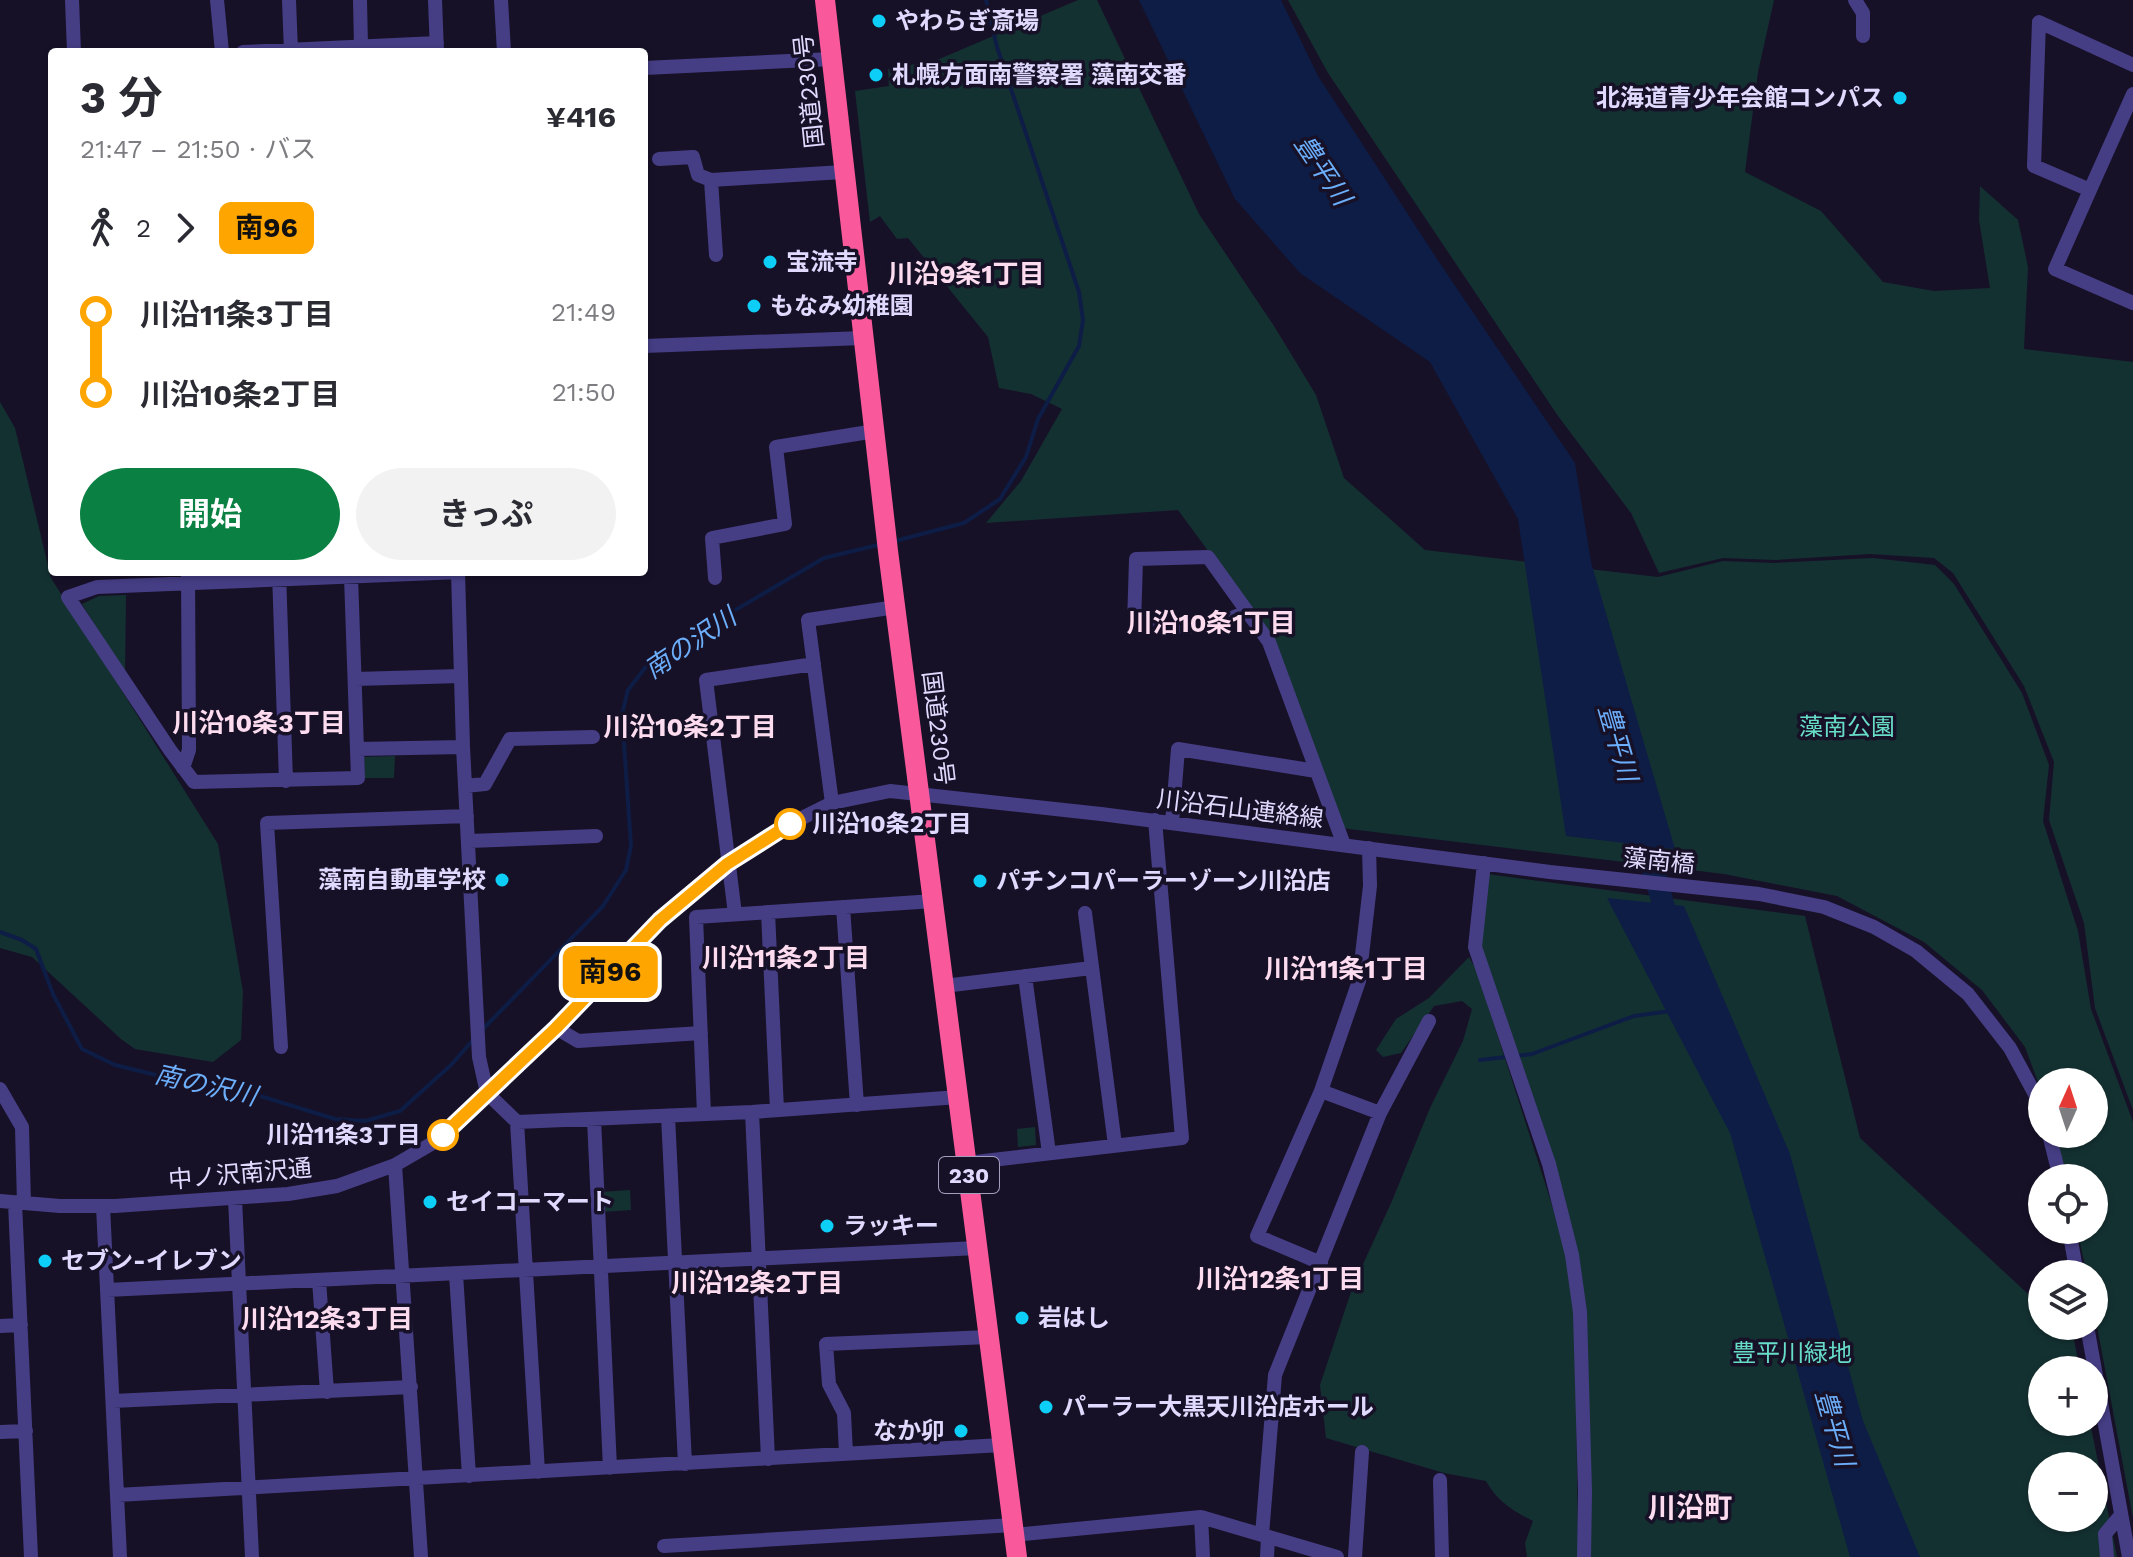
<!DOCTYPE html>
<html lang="ja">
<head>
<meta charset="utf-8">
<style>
  :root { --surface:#fff; --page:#f2f2f3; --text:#2b2b33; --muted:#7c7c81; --accent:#0b8043 }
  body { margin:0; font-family:"Work Sans","Noto Sans JP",sans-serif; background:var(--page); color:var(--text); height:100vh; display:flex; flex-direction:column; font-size:30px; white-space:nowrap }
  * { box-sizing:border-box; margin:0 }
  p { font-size:26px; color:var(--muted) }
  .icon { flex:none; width:44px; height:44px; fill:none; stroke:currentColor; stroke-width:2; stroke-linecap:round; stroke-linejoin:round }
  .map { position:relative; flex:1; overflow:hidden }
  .details { position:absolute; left:48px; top:48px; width:600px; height:528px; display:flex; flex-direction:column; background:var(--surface); border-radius:8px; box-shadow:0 2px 6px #0004 }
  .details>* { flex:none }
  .badge { padding:0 16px; border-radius:12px; font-size:28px; line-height:52px }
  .needle { width:52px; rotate:3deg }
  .buttons { position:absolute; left:2028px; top:1068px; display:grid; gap:16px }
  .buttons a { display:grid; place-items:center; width:80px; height:80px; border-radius:50%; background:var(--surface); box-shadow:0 2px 6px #0004; font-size:40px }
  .map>.badge { position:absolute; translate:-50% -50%; box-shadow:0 0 0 4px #fff }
  .legs { display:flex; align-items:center; gap:12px; height:88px; padding:0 32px; font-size:26px }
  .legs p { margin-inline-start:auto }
  .head { display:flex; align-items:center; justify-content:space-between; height:136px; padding:0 32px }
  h1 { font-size:44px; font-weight:700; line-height:60px }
  .button { display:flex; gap:16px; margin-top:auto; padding:16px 32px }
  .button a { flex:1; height:92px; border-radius:48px; background:var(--accent); color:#fff; font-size:32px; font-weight:700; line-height:92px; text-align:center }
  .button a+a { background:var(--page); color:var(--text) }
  ul { padding:0 32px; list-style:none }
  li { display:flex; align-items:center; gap:28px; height:80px; font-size:30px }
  li i { display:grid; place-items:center; width:12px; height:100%; margin:0 10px; background:currentColor }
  li i::after { content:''; width:20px; height:20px; margin:-10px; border:6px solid; border-radius:50%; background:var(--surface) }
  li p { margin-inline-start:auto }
  li:first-child i { background:linear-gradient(#0000 50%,currentColor 0) }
  li:last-child i { background:linear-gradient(currentColor 50%,#0000 0) }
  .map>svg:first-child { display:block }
  .green { fill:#143132; fill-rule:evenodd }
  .water { fill:#0d1d46 }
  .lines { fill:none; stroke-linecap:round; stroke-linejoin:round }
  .stream { stroke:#0d1d46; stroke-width:4 }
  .river { stroke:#0d1d46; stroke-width:22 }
  .minor { stroke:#463e85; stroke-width:14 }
  .highway { stroke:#f9599a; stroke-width:20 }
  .line-1-casing { stroke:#fff; stroke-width:18 }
  .line-1 { stroke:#ffa500; stroke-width:12 }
  .poi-dot { fill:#0dcef6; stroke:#171128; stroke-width:3 }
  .stop-1-dot { fill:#fff; stroke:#ffa500; stroke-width:4 }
  .labels { text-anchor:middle; stroke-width:7; stroke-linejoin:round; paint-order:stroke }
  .shield { fill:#171128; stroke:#a49ebe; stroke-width:2 }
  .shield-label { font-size:22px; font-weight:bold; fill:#e0dafe }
  .poi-label { font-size:24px; font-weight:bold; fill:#e0dafe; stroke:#171128; text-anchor:start }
  .street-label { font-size:24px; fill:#e0dafe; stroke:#171128 }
  .park-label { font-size:24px; fill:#67dcc7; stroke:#171128 }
  .stop-label { font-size:24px; font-weight:bold; fill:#e0dafe; stroke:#171128; text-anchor:start }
  .water-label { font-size:26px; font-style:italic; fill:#6caefa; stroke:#171128 }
  .neighbourhood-label { font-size:26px; font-weight:bold; fill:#fedcef; stroke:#171128 }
  .quarter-label { font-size:28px; font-weight:bold; fill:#fedcef; stroke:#171128 }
</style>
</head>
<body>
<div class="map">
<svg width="2133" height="1557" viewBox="0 0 2133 1557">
  <rect width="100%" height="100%" fill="#171128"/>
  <path class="green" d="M 1078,0 L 1097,0 L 1199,214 L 1274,326 L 1316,395 L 1344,478 L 1425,550 L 1658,577 L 1723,561 L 1775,563 L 1873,558 L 1935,565 L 1954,584 L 2022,693 L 2049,765 L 2043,821 L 2078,931 L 2091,1009 L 2133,1122 L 2133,1518 L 2094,1310 L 2094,1274 L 2087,1274 L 2077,1230 L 2094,1230 L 2094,1178 L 2066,1178 L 2056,1134 L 2094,1134 L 2094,1082 L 2042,1082 L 2042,1093 L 2025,1047 L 1982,990 L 1924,942 L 1837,896 L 1724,874 L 1341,828 L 1292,693 L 1223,571 L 1178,510 L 986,523 L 1021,481 L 1062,409 L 1031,394 L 999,388 L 988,337 L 908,238 L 897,239 L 880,216 L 870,222 L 855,91 L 889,86 L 888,69 L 937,60 Z
    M 1288,0 L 1774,0 L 1758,72 L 1745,172 L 1821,211 L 1883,282 L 1934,291 L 1990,288 L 1979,220 L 1980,186 L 2018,220 L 2028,267 L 2024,349 L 2133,362 L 2133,1110 L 2095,1008 L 2084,923 L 2049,820 L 2054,762 L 2024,686 L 1953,573 L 1934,558 L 1870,554 L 1775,560 L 1723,558 L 1659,573 L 1631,513 L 1558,416 L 1328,73 Z
    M 0,402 L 15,428 L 51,578 L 218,844 L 243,992 L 241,1040 L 213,1062 L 135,1049 L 121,1039 L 32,957 L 0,948 Z
    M 126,595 L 125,674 L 82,604 L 99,596 Z
    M 395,756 L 394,778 L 365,778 L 364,757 Z
    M 1487,874 L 1805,916 L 1860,1138 L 2042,1307 L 2042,1326 L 2063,1326 L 2073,1335 L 2080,1370 L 2042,1370 L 2042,1422 L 2090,1422 L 2117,1557 L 1588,1557 L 1584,1303 L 1480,950 ZM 2042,1466 L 2094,1466 L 2094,1518 L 2042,1518 Z
    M 1469,957 L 1477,971 L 1552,1205 L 1568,1262 L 1575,1310 L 1578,1557 L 1527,1557 L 1525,1543 L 1533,1521 C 1513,1511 1497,1501 1486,1481 L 1444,1473 L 1326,1438 L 1320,1385 L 1353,1286 L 1392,1201 L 1430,1108 L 1463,1041 L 1472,1009 L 1462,1001 L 1434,1006 L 1401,1053 L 1383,1057 L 1376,1050 L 1396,1019 L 1429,998 Z
    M 1035,1127 L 1036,1145 L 1018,1147 L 1017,1129 Z
    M 630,1190 L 631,1210 L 602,1212 L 601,1192 Z"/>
  <path class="water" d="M 1139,0 L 1281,0 L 1318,76 L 1439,262 L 1575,463 L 1591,562 L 1675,849 L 1566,836 L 1518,519 L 1430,362 L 1300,273 L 1235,199 Z
    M 1607,898 L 1684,906 L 1790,1154 L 1863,1421 L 1920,1557 L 1850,1557 L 1730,1133 Z"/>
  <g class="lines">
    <path class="stream" d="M 895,541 L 964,523 L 1000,499 L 1026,457 L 1038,419 L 1079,346 L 1083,320 L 1079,292 L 997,47 L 986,0
      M 0,932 L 22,940 L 36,949 L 53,994 L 82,1049 L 115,1065 L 193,1084 L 247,1092 L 335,1119 L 365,1121 L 400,1111 L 451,1065 L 474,1039
      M 482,1030 L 603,906 L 626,870 L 631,846 L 622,714 L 628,690 L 645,668 L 715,622 L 824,558 L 882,544
      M 1480,1060 L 1532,1054 L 1634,1016 L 1670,1011"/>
    <path class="river" d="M 1639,819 L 1671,932"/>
    <path class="minor" d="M 72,0 L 74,52
      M 217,0 L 222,52
      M 289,0 L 291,52
      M 360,0 L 361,46
      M 435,0 L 437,52
      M 501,0 L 504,52
      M 1855,0 L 1863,13 L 1863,36
      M 243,52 L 437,43
      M 2133,65 L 2039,22 L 2034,166 L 2090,190 L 2055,269 L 2133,303
      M 644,68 L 832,59
      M 659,159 L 693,157 L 698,175 L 711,180 L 843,172
      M 711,180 L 716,255
      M 2090,190 L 2133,94
      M 644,346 L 863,338
      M 279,572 L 286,781
      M 458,572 L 463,747 L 479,1057 L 487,1093 L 517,1122 L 752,1112 L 959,1097
      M 351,577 L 358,778 L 194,782 L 170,750 L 68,597 L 97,587 L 460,572
      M 715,578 L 712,538 L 785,524 L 776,447 L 875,431
      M 1247,612 L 1209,627 L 1134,625 L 1136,559 L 1208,557 L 1269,642 L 1344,845
      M 355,679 L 461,676
      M 357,749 L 463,747
      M 183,768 L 189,750 L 188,572
      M 465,786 L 485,784 L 510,739 L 593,737
      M 832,803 L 808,620 L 896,607
      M 1172,823 L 1178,749 L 1316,771
      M 469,841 L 596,836
      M 1484,863 L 1475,947 L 1549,1164 L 1572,1255 L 1580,1312 L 1585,1492 L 1584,1557
      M 843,907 L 857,1105
      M 768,912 L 777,1110
      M 1085,913 L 1115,1145
      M 735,914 L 706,680 L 814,664
      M 1025,976 L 1049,1153
      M 944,986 L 1091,968
      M 556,1028 L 578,1041 L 701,1033
      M 281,1047 L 267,823 L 467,816
      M 0,1089 L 22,1127 L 24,1203
      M 1321,1091 L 1380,1113
      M 752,1112 L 768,1459
      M 704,1114 L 696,917 L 934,901
      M 668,1116 L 685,1464
      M 594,1119 L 610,1468
      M 517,1122 L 538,1472
      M 2049,1134 L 2060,1178
      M 967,1163 L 1182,1138 L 1155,820
      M 395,1165 L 421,1557
      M 235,1199 L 252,1557
      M 0,1201 L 60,1206 L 115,1206 L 288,1194 L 337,1186 L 395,1165 L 438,1140 L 556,1028 L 660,920 L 727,864 L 792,823 L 832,803 L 890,791 L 1101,814 L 1550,872 L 1759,894 L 1824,907 L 1874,927 L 1916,951 L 1968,994 L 2010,1048 L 2037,1098 L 2042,1113
      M 15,1203 L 31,1557
      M 103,1206 L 120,1557
      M 2069,1230 L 2077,1274
      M 1321,1263 L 1257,1236 L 1321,1091 L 1359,981 L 1370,886 L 1369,848
      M 456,1274 L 469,1476
      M 319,1280 L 327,1392
      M 107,1290 L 977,1248
      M 0,1326 L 21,1325
      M 2087,1326 L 2129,1557
      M 113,1401 L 411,1387
      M 0,1432 L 26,1431
      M 846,1454 L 844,1413 L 829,1384 L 826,1344 L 988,1337
      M 1440,1480 L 1442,1557
      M 117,1495 L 1002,1445
      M 1201,1517 L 1203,1557
      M 1014,1535 L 1201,1517 L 1337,1557
      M 1262,1535 L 1275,1375 L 1380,1113 L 1429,1021
      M 664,1546 L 1013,1525
      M 1267,1557 L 1268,1537
      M 1355,1557 L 1362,1452
      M 2107,1557 L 2105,1534 L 2121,1515"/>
    <path class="highway" d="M 825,0 L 888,551 L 1017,1557"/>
  </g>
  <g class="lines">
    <g class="line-1-casing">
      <path id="line-1" d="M 443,1135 L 556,1028 L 660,920 L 727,864 L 790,824"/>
    </g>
    <use href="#line-1" class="line-1"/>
  </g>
  <g class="poi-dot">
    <circle cx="879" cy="21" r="8"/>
    <circle cx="876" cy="75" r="8"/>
    <circle cx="1900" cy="98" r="8"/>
    <circle cx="770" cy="262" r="8"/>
    <circle cx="754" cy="306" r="8"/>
    <circle cx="502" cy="880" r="8"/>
    <circle cx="980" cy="881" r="8"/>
    <circle cx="430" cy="1202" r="8"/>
    <circle cx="827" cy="1226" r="8"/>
    <circle cx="45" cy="1261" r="8"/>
    <circle cx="1022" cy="1318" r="8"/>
    <circle cx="1046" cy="1407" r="8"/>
    <circle cx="961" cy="1431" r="8"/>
  </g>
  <g class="stop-1-dot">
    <circle cx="790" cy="824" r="14"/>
    <circle cx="443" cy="1135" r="14"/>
  </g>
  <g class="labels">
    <rect class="shield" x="939" y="1157" width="60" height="36" rx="6"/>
    <g class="shield-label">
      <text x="969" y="1183">230</text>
    </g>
    <g class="poi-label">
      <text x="895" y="29">やわらぎ斎場</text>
      <text x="892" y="83">札幌方面南警察署 藻南交番</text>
      <text x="1884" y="106" text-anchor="end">北海道青少年会館コンパス</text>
      <text x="786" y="270">宝流寺</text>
      <text x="770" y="314">もなみ幼稚園</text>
      <text x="486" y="888" text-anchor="end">藻南自動車学校</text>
      <text x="996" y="889">パチンコパーラーゾーン川沿店</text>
      <text x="446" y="1210">セイコーマート</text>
      <text x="843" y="1234">ラッキー</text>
      <text x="61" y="1269">セブン-イレブン</text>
      <text x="1038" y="1326">岩はし</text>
      <text x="1062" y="1415">パーラー大黒天川沿店ホール</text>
      <text x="945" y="1439" text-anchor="end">なか卯</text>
    </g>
    <g class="street-label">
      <text transform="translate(809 91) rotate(-96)" y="8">国道230号</text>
      <text transform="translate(938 728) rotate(83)" y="8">国道230号</text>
      <text transform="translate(1240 809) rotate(7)" y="8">川沿石山連絡線</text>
      <text transform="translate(1659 861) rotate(6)" y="8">藻南橋</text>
      <text transform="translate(240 1174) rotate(-5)" y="8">中ノ沢南沢通</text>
    </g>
    <g class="park-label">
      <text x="1847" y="735">藻南公園</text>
      <text x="1792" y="1361">豊平川緑地</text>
    </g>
    <g class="stop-label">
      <text x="812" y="832">川沿10条2丁目</text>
      <text x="421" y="1143" text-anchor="end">川沿11条3丁目</text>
    </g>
    <g class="water-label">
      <text transform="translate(1323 170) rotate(56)" y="9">豊平川</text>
      <text transform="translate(690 643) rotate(-34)" y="9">南の沢川</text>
      <text transform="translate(1618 743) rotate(74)" y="9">豊平川</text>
      <text transform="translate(206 1085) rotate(13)" y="9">南の沢川</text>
      <text transform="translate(1835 1428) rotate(74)" y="9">豊平川</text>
    </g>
    <g class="neighbourhood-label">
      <text x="966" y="283">川沿9条1丁目</text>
      <text x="1211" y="632">川沿10条1丁目</text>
      <text x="259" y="732">川沿10条3丁目</text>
      <text x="690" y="736">川沿10条2丁目</text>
      <text x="786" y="967">川沿11条2丁目</text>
      <text x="1346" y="978">川沿11条1丁目</text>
      <text x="1280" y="1288">川沿12条1丁目</text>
      <text x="757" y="1292">川沿12条2丁目</text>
      <text x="327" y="1328">川沿12条3丁目</text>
    </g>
    <g class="quarter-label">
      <text x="1690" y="1517">川沿町</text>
    </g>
  </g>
</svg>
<div class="buttons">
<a><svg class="needle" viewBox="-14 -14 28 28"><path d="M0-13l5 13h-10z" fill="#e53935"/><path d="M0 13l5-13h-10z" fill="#7c7c81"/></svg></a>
<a><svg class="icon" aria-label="locate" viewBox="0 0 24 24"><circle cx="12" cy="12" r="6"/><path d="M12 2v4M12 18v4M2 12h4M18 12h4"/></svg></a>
<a><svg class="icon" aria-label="layers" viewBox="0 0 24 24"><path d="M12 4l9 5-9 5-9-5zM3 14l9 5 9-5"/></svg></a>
<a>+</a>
<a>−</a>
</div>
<b class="badge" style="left:610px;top:972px;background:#ffa500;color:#111">南96</b>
<section class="details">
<div class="head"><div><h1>3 分</h1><p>21:47 – 21:50 · バス</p></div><b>¥416</b></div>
<div class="legs"><svg class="icon" aria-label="walk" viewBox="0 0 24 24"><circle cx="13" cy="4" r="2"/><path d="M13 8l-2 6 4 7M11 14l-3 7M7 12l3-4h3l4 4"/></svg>2<svg class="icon" aria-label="forward" viewBox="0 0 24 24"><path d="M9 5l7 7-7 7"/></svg><b class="badge" style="background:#ffa500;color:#111">南96</b></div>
<ul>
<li><i style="color:#ffa500"></i><b>川沿11条3丁目</b><p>21:49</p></li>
<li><i style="color:#ffa500"></i><b>川沿10条2丁目</b><p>21:50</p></li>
</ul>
<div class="button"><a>開始</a><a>きっぷ</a></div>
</section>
</div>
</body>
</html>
